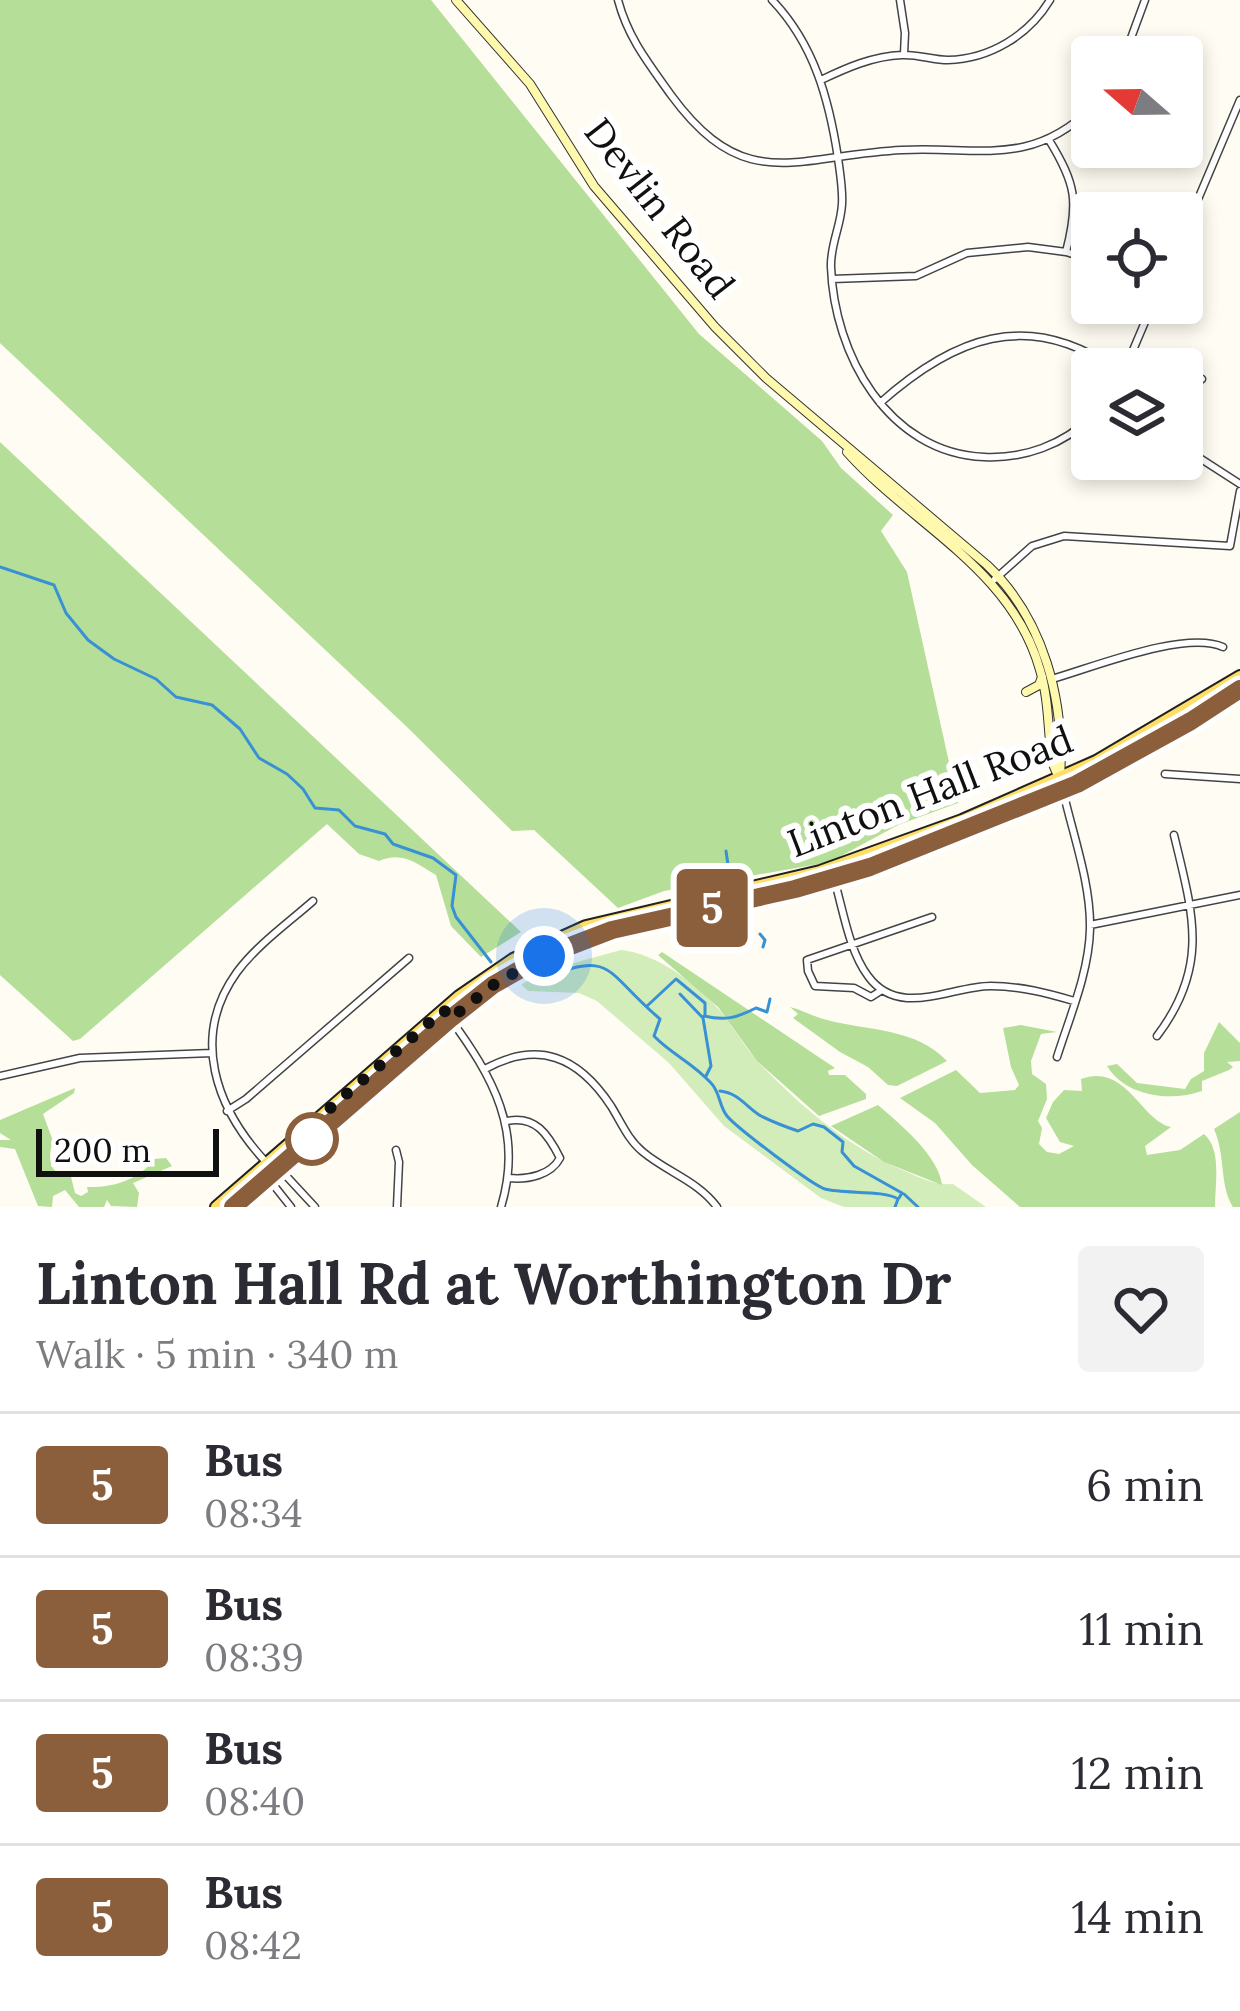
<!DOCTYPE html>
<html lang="en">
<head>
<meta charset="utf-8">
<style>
  :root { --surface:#fff; --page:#f2f2f3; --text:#2b2b33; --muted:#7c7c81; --line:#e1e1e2 }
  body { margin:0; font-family:Lora,serif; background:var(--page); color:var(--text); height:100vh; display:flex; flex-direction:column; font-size:45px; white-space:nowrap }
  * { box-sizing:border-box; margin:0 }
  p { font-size:39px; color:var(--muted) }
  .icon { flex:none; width:66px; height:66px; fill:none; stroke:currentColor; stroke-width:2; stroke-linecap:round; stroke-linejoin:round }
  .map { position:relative; height:1207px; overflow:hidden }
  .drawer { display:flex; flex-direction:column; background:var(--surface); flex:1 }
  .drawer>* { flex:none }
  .badge { padding:0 24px; border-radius:9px; font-size:42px; line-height:78px }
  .needle { width:78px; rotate:290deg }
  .tools { position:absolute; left:1071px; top:36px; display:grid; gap:24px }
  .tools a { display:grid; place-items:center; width:132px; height:132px; border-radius:12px; background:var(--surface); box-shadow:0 6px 18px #0003; font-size:60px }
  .scale { position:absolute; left:36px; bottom:30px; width:183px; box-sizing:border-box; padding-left:12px; border:6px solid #101010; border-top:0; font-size:33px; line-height:42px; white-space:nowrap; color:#101010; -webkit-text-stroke:9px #fff; paint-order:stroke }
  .you { position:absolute; width:60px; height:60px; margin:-30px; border:9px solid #fff; border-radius:50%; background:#1a73e8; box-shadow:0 0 0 18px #1a73e833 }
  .map>.badge { position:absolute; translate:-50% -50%; box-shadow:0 0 0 6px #fff }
  .round { display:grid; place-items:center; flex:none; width:126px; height:126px; border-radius:12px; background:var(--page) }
  .head { display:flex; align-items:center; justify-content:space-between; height:204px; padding:0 36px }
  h1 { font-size:57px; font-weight:700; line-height:90px }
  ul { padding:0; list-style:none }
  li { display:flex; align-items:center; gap:36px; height:144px; padding:0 36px; border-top:3px solid var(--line) }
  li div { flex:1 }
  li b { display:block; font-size:45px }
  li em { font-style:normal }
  li .badge { min-width:132px; font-weight:700; text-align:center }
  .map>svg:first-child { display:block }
  .green { fill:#d2ecba }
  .forest { fill:#b5de98 }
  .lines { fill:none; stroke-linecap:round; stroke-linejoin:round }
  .stream { stroke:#3891d4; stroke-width:3 }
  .minor-casing { stroke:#434343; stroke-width:9 }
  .secondary-casing { stroke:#323232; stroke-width:10 }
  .primary-casing { stroke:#212121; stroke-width:14 }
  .minor { stroke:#fff; stroke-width:6 }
  .secondary { stroke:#fff9ae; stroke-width:8 }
  .primary { stroke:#fede64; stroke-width:10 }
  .line-casing { stroke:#fff; stroke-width:27 }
  .line { stroke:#8b5e3c; stroke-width:18 }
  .walk { stroke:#101010; stroke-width:12; stroke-dasharray:0 21.6 }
  .stop-dot { fill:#fff; stroke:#8b5e3c; stroke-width:6 }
  .labels { text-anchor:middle; stroke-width:12; stroke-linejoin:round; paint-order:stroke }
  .street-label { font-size:39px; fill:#101010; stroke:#fff }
</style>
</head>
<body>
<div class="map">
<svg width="1240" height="1207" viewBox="0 0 1240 1207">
  <rect width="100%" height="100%" fill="#fffdf3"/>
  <path class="green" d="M 621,950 C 656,953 699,985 721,1012 C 735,1029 745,1048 760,1064 C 799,1105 848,1147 900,1169 C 917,1176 934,1186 953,1184 L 986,1207 L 844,1207 L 821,1198 L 724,1126 L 669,1063 L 597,1001 L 579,993 L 528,991 L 520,983 L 534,974 Z"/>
  <path class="forest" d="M 0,0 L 431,0 L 699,334 L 822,441 L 841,468 L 893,515 L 881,531 L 907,572 L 958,803 L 898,825 L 830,862 L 664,891 L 618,908 L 534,830 L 512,831 L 407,727 L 0,343 Z
    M 0,442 L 521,932 L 481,957 L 451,926 L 436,875 C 416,863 402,851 379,861 L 359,854 L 327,824 L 80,1039 L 73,1041 L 0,975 Z
    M 662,952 L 835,1068 L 828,1071 L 829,1075 L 845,1075 L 866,1094 L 866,1099 L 819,1116 L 757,1061 L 718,1007 L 658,955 Z
    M 790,1007 C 803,1010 814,1017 827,1020 C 869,1031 916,1028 947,1061 L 897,1086 L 888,1085 L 868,1067 L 840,1052 L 793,1018 L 798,1014 Z
    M 1219,1022 L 1240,1043 L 1240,1061 L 1227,1062 L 1233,1067 L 1229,1070 L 1202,1081 L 1202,1091 C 1171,1102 1126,1097 1107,1066 L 1117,1064 L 1137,1083 L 1185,1089 L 1191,1079 L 1204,1071 L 1204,1053 Z
    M 1021,1025 L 1057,1032 L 1041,1034 L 1031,1061 L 1032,1074 L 1046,1084 L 1047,1099 L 1038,1121 L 1042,1128 L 1039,1144 L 1047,1152 L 1059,1154 L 1074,1146 L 1060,1142 L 1046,1118 L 1053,1102 L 1064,1090 L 1082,1091 L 1081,1079 C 1126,1062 1141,1121 1171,1127 L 1145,1146 L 1147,1155 L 1180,1150 L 1204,1134 C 1222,1149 1215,1184 1215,1207 L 1020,1207 L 972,1165 L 935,1123 L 900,1098 L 956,1070 L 980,1093 L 1015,1090 L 1019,1085 L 1011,1067 L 1003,1028 Z
    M 75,1088 L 74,1093 L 43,1114 L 53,1141 C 47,1159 49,1175 71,1177 L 75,1193 L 81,1196 L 88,1192 L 87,1187 C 110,1188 139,1181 154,1159 L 166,1158 L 172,1166 L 133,1183 L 139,1193 L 137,1207 L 111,1206 L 107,1200 L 104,1207 L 79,1207 L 65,1190 L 53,1196 L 52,1207 L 38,1206 L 15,1149 L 0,1147 L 0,1140 L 11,1140 L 0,1133 L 0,1120 Z
    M 878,1105 C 900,1124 939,1156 942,1185 L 884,1162 L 831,1126 Z
    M 1240,1112 L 1240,1207 L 1233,1207 C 1219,1185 1226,1156 1214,1129 Z"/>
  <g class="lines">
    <path class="stream" d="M 0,567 L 54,585 L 66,613 L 88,640 L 114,659 L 156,679 L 176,697 L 212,705 L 240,729 L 259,758 L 287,774 L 303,789 L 315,808 L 339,810 L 355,826 L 385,834 L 393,844 L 433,858 L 456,875 L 452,906 L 456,917 L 491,962
      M 726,851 L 728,865 L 737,872 L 739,879
      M 760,934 L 765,940 L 763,947
      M 526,979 L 535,981 C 616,949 601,969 660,1019 L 654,1036 C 671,1054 693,1063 711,1083 C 720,1092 719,1106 727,1116 C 737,1128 812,1185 825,1189 C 844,1194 885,1190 898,1199 L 895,1207
      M 680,994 L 703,1018 L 711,1066 L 706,1076
      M 647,1006 L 676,979 L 705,1003 L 705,1015
      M 704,1016 C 725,1021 736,1018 756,1008 L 767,1012 L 770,999
      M 720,1091 C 739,1093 746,1107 761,1116 C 773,1122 786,1127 798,1131 L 813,1124 L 824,1127 L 843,1142 L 842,1152 L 854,1166 L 902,1193 L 899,1198
      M 904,1194 L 918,1207"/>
    <g class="minor-casing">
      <path id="minor" d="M 618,0 C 628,38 649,64 671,95 C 746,197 797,155 902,150 C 979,146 1029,168 1092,108
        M 772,0 C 814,44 829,99 838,158 C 840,173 843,190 842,204 C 841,226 830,245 831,267 C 834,354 888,453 984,457 C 1023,459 1064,445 1092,416
        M 900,0 L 905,33 L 904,54
        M 1124,57 L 1145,0
        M 821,80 C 846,68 873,56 902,55 C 917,54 933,60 948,60 C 990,59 1029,35 1050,0
        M 1049,140 C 1076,184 1079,202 1066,252
        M 1182,237 L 1240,100
        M 832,279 L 916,276 L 967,253 L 1028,247 L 1066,252 L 1092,260
        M 1125,369 L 1153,303
        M 880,403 C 953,338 1027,308 1115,369
        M 1182,408 L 1192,386 L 1202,379
        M 1182,434 L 1195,455 L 1240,484
        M 995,579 L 1032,546 L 1064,536 L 1230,546 L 1240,491
        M 1052,679 C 1094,667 1185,630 1223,647
        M 1165,774 L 1240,779
        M 834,879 C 843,909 849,951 868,976 C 899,1019 951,986 991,986 C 1020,986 1047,993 1074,1001
        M 1090,925 L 1240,895
        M 882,990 L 871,997 L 854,988 L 815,986 L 808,971 L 807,960 L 932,917
        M 449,1017 C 493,1077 524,1131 501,1207
        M 1157,1036 C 1210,966 1193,914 1174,835
        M 1057,1057 C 1070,1016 1089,972 1090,929 C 1091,884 1073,835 1063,791
        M 485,1069 C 538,1040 578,1056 611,1106 C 621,1122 628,1140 643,1152 C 667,1172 698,1181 717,1207
        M 0,1076 L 80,1058 L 212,1053
        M 227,1111 L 246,1099 L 409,958
        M 507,1121 C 535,1115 548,1134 560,1158 C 551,1175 528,1180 509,1178
        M 396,1150 L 399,1162 L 397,1207
        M 265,1161 C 216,1108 190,1037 237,972 C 257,945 288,923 313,901
        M 277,1166 L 315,1207
        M 268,1178 L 291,1207"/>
    </g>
    <g class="secondary-casing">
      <path id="secondary" d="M 456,0 L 530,84 L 594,186 L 715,327 L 766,378 L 987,565 C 1044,619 1065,701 1060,778
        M 847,452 C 912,525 1012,569 1040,670 C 1049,700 1048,731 1052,762 L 1058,776
        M 1026,692 L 1039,685 L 1042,677"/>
    </g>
    <g class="primary-casing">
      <path id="primary" d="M 216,1207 L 459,996 L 513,959 L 586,926 L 820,871 L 962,820 L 1096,761 L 1240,676
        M 233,1207 L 450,1019 L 493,985 L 544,956 L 612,930 L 795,889 L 870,867 L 1077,785 L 1240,690"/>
    </g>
    <use href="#minor" class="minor"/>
    <use href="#secondary" class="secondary"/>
    <use href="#primary" class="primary"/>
  </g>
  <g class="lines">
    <g class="line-casing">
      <path id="line" d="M 233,1207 L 450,1019 L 493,985 L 544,956 L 612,930 L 795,889 L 870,867 L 1077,784 L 1191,721 L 1240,689"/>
    </g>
    <use href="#line" class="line"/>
    <path class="walk" d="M 312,1139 L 307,1128 L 444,1010 L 450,1019 L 493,985 L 544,956"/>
  </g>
  <circle class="stop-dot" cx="312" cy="1139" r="24"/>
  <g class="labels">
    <g class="street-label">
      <text transform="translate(660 208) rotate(52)" y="14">Devlin Road</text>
      <text transform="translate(930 791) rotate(-21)" y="14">Linton Hall Road</text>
    </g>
  </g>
</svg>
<div class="tools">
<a><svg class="needle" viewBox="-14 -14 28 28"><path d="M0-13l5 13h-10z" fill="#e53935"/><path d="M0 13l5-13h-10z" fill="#7c7c81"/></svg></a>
<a><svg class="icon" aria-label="locate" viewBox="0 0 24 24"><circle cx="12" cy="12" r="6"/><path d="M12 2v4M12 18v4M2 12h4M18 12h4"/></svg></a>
<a><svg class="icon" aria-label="layers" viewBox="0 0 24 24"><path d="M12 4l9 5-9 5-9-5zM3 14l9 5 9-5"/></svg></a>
</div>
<div class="scale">200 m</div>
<div class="you" style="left:544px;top:956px"></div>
<b class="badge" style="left:712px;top:908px;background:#8b5e3c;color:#fff">5</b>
</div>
<section class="drawer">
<div class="head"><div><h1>Linton Hall Rd at Worthington Dr</h1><p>Walk · 5 min · 340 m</p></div><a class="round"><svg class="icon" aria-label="heart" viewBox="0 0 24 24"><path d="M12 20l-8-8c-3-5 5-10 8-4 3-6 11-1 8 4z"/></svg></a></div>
<ul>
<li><span class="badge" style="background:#8b5e3c;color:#fff">5</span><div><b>Bus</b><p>08:34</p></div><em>6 min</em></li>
<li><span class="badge" style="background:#8b5e3c;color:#fff">5</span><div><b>Bus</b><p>08:39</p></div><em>11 min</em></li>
<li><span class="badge" style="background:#8b5e3c;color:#fff">5</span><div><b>Bus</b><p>08:40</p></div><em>12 min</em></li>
<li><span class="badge" style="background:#8b5e3c;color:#fff">5</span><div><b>Bus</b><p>08:42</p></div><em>14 min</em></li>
</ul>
</section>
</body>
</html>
